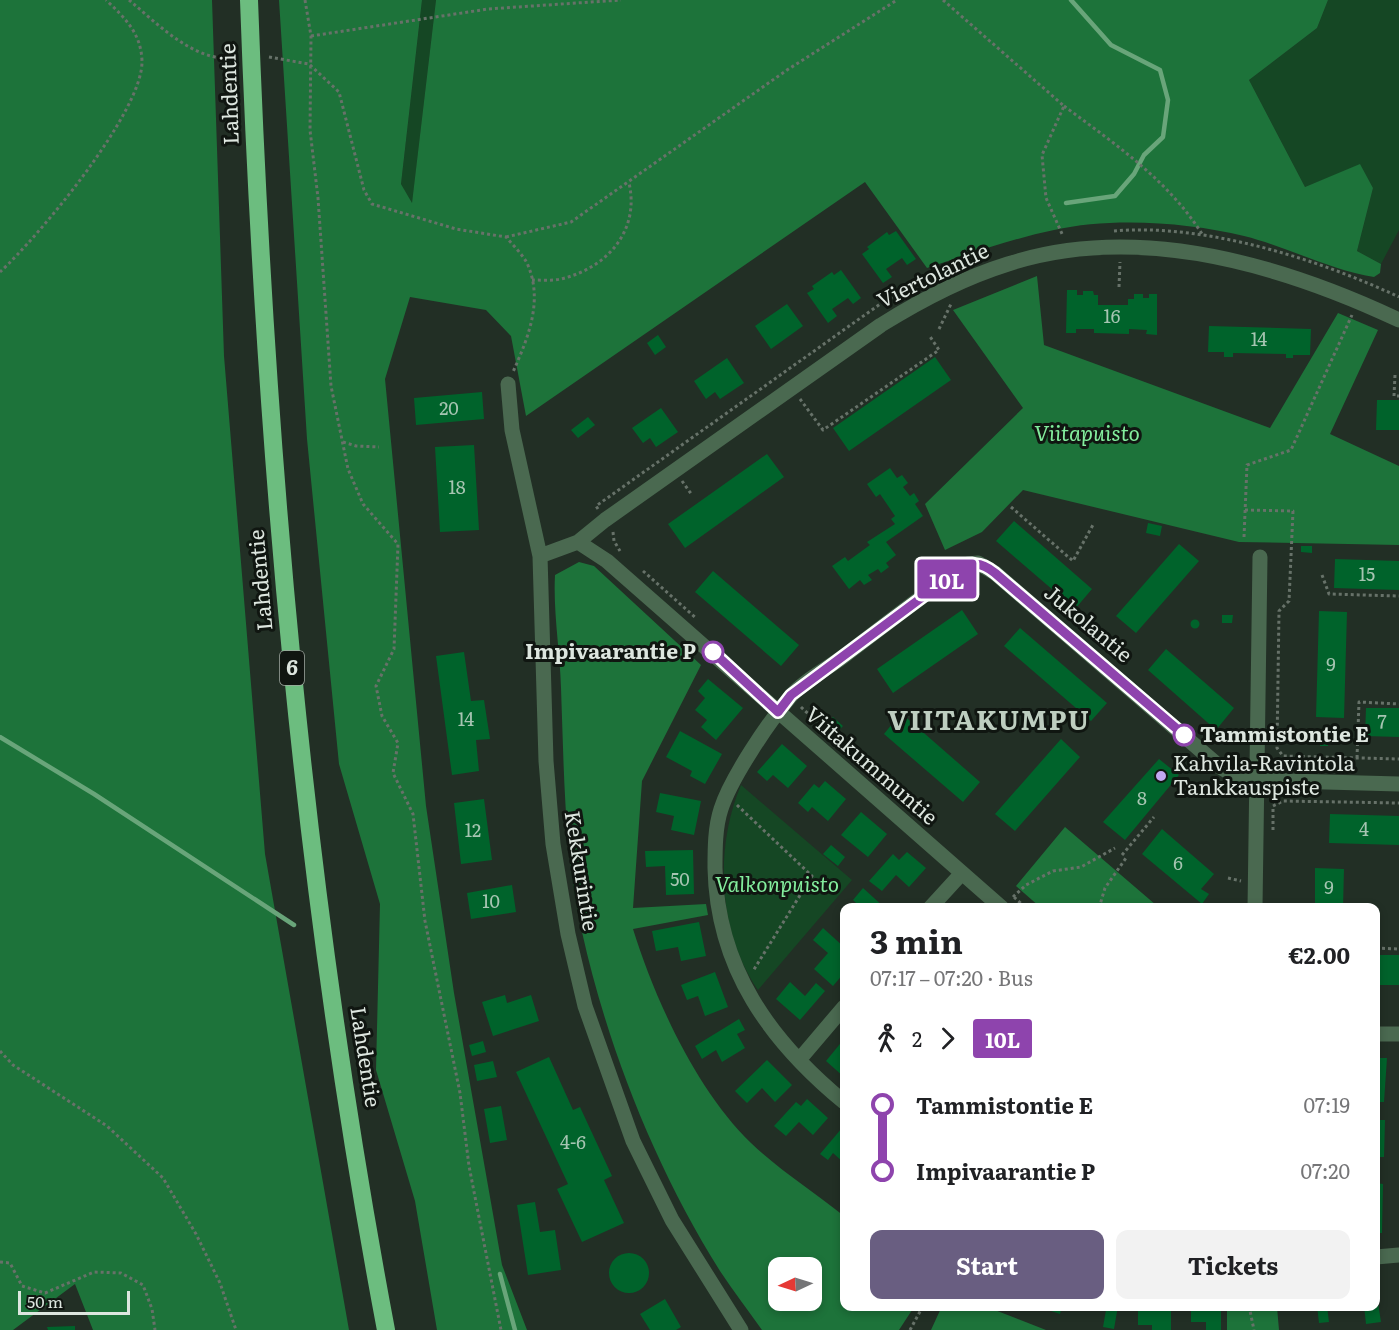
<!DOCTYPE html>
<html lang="en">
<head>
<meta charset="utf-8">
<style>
  :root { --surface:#fff; --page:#f2f2f2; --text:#202124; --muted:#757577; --accent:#695e81 }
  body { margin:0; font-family:Literata,serif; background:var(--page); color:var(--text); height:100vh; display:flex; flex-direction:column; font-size:22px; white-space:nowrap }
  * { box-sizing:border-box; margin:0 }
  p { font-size:20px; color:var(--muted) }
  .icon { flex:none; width:33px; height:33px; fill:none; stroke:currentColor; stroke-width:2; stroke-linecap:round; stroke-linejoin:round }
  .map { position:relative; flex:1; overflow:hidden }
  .sheet { position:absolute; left:840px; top:903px; width:540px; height:408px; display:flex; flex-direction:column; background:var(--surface); border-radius:12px; box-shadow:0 3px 9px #0003 }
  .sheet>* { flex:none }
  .badge { padding:0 12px; border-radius:4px; font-size:21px; line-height:39px }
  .needle { width:39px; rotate:266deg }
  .buttons { position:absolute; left:768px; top:1257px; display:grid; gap:12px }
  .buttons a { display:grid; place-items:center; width:54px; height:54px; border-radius:12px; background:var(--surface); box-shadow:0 3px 9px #0003; font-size:30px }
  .scale { position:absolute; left:18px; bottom:15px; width:112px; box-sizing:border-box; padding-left:6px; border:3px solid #dde6df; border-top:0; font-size:16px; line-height:21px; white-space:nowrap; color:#dde6df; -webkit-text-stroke:4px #101611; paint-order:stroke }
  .map>.badge { position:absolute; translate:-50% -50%; box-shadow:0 0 0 3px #fff }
  .legs { display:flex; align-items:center; gap:9px; height:66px; padding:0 30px; font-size:20px }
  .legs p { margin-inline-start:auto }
  .headline { display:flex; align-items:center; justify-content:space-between; height:102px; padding:0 30px }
  h1 { font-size:33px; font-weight:700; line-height:45px }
  .action { display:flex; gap:12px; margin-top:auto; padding:12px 30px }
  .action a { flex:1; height:69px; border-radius:12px; background:var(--accent); color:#fff; font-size:24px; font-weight:700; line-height:69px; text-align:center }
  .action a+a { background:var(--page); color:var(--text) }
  ul { padding:0 30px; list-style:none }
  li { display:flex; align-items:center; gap:21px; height:66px; font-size:22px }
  li i { display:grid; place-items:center; width:9px; height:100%; margin:0 8px; background:currentColor }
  li i::after { content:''; width:15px; height:15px; margin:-8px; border:4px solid; border-radius:50%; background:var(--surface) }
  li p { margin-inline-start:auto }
  li:first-child i { background:linear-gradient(#0000 50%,currentColor 0) }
  li:last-child i { background:linear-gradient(currentColor 50%,#0000 0) }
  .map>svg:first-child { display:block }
  .green { fill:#154724 }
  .forest { fill:#1d733a; fill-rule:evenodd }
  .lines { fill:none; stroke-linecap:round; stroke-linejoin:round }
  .stream { stroke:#69a57a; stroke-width:4.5 }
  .building { fill:#00632b }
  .path { stroke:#677269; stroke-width:3; stroke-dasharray:3 3; stroke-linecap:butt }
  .minor { stroke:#4a6950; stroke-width:15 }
  .highway { stroke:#6cbd7f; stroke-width:18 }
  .line-1-casing { stroke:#fff; stroke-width:14 }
  .line-1 { stroke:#8e44ad; stroke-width:9 }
  .stop-1-dot { fill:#fff; stroke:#8e44ad; stroke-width:3 }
  .poi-dot { fill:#c2a8f2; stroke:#101611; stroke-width:2 }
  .labels { text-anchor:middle; stroke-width:6; stroke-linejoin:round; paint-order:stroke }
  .number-label { font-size:18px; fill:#a6c5b2 }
  .shield { fill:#101611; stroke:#a0a8a1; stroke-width:1.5 }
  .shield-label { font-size:20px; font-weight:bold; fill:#dde6df }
  .street-label { font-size:21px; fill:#dde6df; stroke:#101611 }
  .park-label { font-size:21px; font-style:italic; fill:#83ed9d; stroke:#101611 }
  .stop-label { font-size:21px; font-weight:bold; fill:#dde6df; stroke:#101611; text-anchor:end }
  .poi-label { font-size:21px; fill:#dde6df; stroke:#101611; text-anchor:start }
  .district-label { font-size:27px; font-weight:bold; letter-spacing:1.5px; fill:#becec0; stroke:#101611 }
</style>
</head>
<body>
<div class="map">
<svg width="1399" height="1330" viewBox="0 0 1399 1330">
  <rect width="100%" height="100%" fill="#222f25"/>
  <path class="green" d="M 422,0 L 436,0 L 412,204 L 401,184 Z
    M 1328,0 L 1399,0 L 1399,230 L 1381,264 L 1357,251 L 1373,188 L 1360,165 L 1305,187 L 1249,80 L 1317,28 Z
    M 741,785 L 852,880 L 758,990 C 718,932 714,849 741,785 Z"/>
  <path class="forest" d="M 0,0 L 212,0 L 224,356 L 265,854 L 349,1330 L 93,1330 L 75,1284 L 13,1330 L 0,1330 Z
    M 279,0 L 422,0 L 401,184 L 412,203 L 436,0 L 1328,0 L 1317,28 L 1249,80 L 1305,187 L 1360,164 L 1373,188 L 1357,251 L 1381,264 L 1380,273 L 1374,277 C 1330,270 1288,247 1244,236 C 1187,222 1111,217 1054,230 C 1011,239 969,254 927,268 L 865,182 L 526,416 L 511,336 L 486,310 L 410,297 L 385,379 L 426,806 L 454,993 L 502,1265 L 527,1330 L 437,1330 L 415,1201 L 376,1070 L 380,904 L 339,764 L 307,439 Z
    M 1037,276 L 1044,345 L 1270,428 L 1338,313 L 1378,330 L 1330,434 L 1399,466 L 1399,545 L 1239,542 L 1023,490 L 982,532 L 945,550 L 925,504 L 1023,408 L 953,310 Z
    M 579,562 L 594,566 L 701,665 L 642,781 L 633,908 L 706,904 L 708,915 L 633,929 C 655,1000 697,1091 751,1143 C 779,1170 814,1192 844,1216 L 844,1306 L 914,1307 L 899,1330 L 762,1330 C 748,1310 733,1291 720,1271 C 656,1169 608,1049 582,932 C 564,853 564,769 561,688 C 560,651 553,612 555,575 ZM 778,1268 L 812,1268 L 812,1300 L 778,1300 Z
    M 1065,827 L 1156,905 L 1161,907 L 1040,907 L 1016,886 Z
    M 942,1306 L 987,1307 L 1046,1330 L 931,1330 Z
    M 1227,1307 L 1277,1307 L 1279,1330 L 1227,1330 Z"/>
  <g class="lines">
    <path class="stream" d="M 1066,203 L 1115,196 L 1134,174 L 1144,155 L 1163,137 L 1168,100 L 1160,70 L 1111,45 L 1071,0
      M 0,737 L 94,794 L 294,925
      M 500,1274 L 515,1330"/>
  </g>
  <path class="building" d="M 896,231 L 916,259 L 907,265 L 902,258 L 886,269 L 892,277 L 883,283 L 862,254 L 869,249 L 867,247 L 887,232 L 889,235 Z
    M 841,270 L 861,298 L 853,304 L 848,298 L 832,309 L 837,316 L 828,323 L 807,293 L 814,289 L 812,286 L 832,272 L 834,275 Z
    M 1067,290 L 1077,290 L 1077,295 L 1083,295 L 1083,291 L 1093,291 L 1094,295 L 1098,295 L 1098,305 L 1128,305 L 1128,299 L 1134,299 L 1134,294 L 1143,294 L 1143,298 L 1149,298 L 1149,294 L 1157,294 L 1157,335 L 1146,334 L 1147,330 L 1129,329 L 1129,334 L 1094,333 L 1094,329 L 1076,329 L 1076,333 L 1066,333 Z
    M 787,304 L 803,326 L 771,349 L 755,326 Z
    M 1209,326 L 1311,329 L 1310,355 L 1293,355 L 1293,358 L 1286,358 L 1286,354 L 1233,353 L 1233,357 L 1224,357 L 1224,352 L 1208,352 Z
    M 658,335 L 666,347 L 655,355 L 647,343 Z
    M 935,357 L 951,380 L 849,451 L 833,428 Z
    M 727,358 L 744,383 L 720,399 L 715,392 L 706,399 L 694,381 Z
    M 482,392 L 484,419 L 416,425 L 414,398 Z
    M 1377,400 L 1399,400 L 1399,430 L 1376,430 Z
    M 661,408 L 678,432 L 656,447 L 650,438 L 643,443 L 632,428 Z
    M 588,417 L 595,425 L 578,438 L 571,430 Z
    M 474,445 L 479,530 L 440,532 L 435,447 Z
    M 767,454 L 784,477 L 685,548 L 668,524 Z
    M 890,468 L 897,478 L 902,475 L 908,483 L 903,487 L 910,496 L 914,493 L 919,501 L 915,504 L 923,516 L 886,542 L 896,555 L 886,563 L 889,567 L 881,573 L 878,569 L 868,575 L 872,580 L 864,585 L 860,580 L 849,589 L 832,566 L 845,557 L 848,561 L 870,545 L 867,542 L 895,524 L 891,519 L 895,516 L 880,494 L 876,497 L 867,484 Z
    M 1014,521 L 1092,589 L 1075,609 L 996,541 Z
    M 1148,523 L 1162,526 L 1160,536 L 1146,533 Z
    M 1179,544 L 1199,561 L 1136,633 L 1116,616 Z
    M 1301,546 L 1312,546 L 1312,553 L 1301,552 Z
    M 1335,559 L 1399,561 L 1399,590 L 1334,588 Z
    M 713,571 L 799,645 L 781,666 L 695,592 Z
    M 962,610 L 978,634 L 893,693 L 877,669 Z
    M 1319,611 L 1347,612 L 1344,718 L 1316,717 Z
    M 1222,615 L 1233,615 L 1232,623 L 1222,623 Z
    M1190.5 624a4.5 4.5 0 1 1 9 0a4.5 4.5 0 1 1-9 0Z
    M 1020,628 L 1107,703 L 1091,721 L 1004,646 Z
    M 1166,649 L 1234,708 L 1216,730 L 1148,670 Z
    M 464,652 L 471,701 L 484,700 L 490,739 L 476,740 L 479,771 L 452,775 L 436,656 Z
    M 708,679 L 743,708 L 716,740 L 701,727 L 707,720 L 695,710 L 705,698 L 698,691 Z
    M 1366,708 L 1399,708 L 1399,737 L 1365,736 Z
    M 901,713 L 980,782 L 963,802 L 884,734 Z
    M 833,717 L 843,726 L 840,729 L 830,720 Z
    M 680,731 L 722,754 L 705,784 L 690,776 L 692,771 L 666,757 Z
    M 1320,736 L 1328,736 L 1328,746 L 1320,746 Z
    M 1061,739 L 1080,757 L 1015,831 L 995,814 Z
    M 782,744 L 807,766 L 788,788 L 773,775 L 767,781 L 757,772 Z
    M 1159,759 L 1179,775 L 1125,840 L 1103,822 Z
    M 825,781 L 846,799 L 828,821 L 812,807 L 808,812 L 798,803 L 814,784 L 819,788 Z
    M 660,793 L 701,801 L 694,835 L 671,830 L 674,816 L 656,812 Z
    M 484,799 L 492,860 L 461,864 L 454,803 Z
    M 861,812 L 887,834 L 868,857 L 841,835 Z
    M 1330,814 L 1399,816 L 1399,845 L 1329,843 Z
    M 1162,829 L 1214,874 L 1201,889 L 1209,894 L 1202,904 L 1142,854 Z
    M 831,845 L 845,857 L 838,866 L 823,854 Z
    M 693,850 L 694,894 L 666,895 L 665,866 L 646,867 L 645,851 Z
    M 907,852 L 926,868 L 909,887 L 896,875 L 882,891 L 869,881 L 893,854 L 899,860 Z
    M 1315,868 L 1344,869 L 1343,908 L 1315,908 Z
    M 512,885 L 516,912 L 471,919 L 467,893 Z
    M 863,888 L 885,908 L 861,908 L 853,900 Z
    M 699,922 L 706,956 L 681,961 L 678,947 L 656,951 L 652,931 Z
    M 823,928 L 844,947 L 844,973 L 833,986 L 814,969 L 828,953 L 813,940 Z
    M 1376,955 L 1399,955 L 1399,985 L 1376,985 Z
    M 715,972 L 728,1007 L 705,1016 L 698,996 L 687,1000 L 681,985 Z
    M 790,982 L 805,996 L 816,983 L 825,991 L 800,1020 L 776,999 Z
    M 505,995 L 507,1003 L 531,995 L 539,1021 L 493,1036 L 482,1002 Z
    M 739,1019 L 745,1030 L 737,1034 L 745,1048 L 722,1062 L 716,1050 L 702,1059 L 695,1046 Z
    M 844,1039 L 844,1077 L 826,1061 Z
    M 483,1041 L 486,1052 L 472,1056 L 469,1045 Z
    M 549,1057 L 573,1110 L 580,1107 L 612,1176 L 604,1180 L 624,1223 L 582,1242 L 557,1189 L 568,1184 L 516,1072 Z
    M 1376,1058 L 1387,1058 L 1384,1102 L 1376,1102 Z
    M 767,1060 L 792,1085 L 775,1102 L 762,1088 L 747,1103 L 735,1091 Z
    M 493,1061 L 497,1077 L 477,1081 L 474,1065 Z
    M 807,1099 L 828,1118 L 813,1135 L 799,1122 L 786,1136 L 774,1126 L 796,1102 L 801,1106 Z
    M 501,1106 L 507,1140 L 490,1143 L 484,1109 Z
    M 1376,1120 L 1385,1120 L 1384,1157 L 1376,1157 Z
    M 842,1128 L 844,1131 L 844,1163 L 833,1153 L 828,1160 L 820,1154 Z
    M 1376,1183 L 1383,1184 L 1382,1233 L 1376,1233 Z
    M 535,1202 L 540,1232 L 555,1230 L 561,1270 L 528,1275 L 517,1205 Z
    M609 1273a20 20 0 1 1 40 0a20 20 0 1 1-40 0Z
    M 1376,1290 L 1381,1322 L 1366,1324 L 1364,1306 L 1376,1306 Z
    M 665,1299 L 681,1327 L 676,1330 L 650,1330 L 640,1314 Z
    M 1046,1306 L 1062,1306 L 1060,1314 L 1045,1309 Z
    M 1093,1306 L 1118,1306 L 1114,1329 L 1103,1327 L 1106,1310 Z
    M 1138,1306 L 1171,1306 L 1171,1330 L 1152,1330 L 1152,1325 L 1138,1325 Z
    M 1191,1306 L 1221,1306 L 1221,1330 L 1206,1330 L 1206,1322 L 1191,1322 Z
    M 1317,1306 L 1327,1306 L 1329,1322 L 1319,1323 Z
    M 75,1326 L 75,1330 L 48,1330 L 47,1327 Z"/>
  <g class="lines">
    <path class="path" d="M 129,0 C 160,26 192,60 234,59
      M 305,0 L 311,36 L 310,130 L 318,198 L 331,386 L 348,469 L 363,504 L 398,544 L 394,649 L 376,686 L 382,716 L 398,743 L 393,773 L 413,814 L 425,921 L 460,1093 L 469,1166 L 501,1330
      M 943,0 L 1064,106 L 1042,155 L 1046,198 L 1063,236
      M 311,36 L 488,9 L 621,0
      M 269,57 L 309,64 L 339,92 L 364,190 L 372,204 L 456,229 L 506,237 C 513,245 522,254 527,263 C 544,300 528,338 513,372
      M 1064,106 C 1115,144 1168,180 1202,234
      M 1114,231 C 1204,223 1318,259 1399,297
      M 506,237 L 571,222 L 787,70 L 897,0
      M 0,272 C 38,237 143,112 142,61 C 141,33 125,18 106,0
      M 532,280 C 541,280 552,281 561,279 C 607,268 640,231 629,183
      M 1119,287 L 1120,262
      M 939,329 L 951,304
      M 1395,375 L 1394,396 L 1399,396
      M 800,399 L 823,430 L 939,350 L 929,335
      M 343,442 L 356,446 L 379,447
      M 682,481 L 692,495
      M 1011,507 L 1073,561 L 1094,523
      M 598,509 L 596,506 L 883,302 L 945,271
      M 1245,510 L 1293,511 L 1289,601 L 1279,611 L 1277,748 L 1283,756 L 1399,759
      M 613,532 L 614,541 L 620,551
      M 1244,537 L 1247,465 L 1291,450 L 1352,315
      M 643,571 L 696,618
      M 1322,575 L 1329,594 L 1399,596
      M 801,707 L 842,746
      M 1357,758 L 1359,702 L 1399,704
      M 737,805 L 812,876 L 753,971
      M 1273,830 L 1273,806 L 1283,801 L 1399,803
      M 1122,855 L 1154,817
      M 1228,878 L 1241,881
      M 1013,897 L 1026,885 L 1053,871 L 1081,867 L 1115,848
      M 1014,897 L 1026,908
      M 1099,908 L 1105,888 L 1126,858
      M 1376,948 L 1399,949
      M 0,1051 L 13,1065 L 107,1126 L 163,1178 L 196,1234 L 220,1283 L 236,1330
      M 0,1262 L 10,1263 L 22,1286 L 45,1293 L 94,1272 L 121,1273 L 143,1285 L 152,1309 L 155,1330
      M 1249,1306 L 1254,1330
      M 910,1330 L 923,1306"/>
    <path class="minor" d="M 508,384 L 512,430 L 540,556 L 546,761 L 553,844 L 568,934 L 585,1006 L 633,1141 L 672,1220 L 741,1330
      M 578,542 L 607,561 L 1002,908
      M 540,556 L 578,542 L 605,520 L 881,325 C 921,300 963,278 1008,264 C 1138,222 1280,264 1399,320
      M 930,908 L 962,873
      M 1255,908 L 1260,557
      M 1376,1034 L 1399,1034
      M 799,1060 L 844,1007
      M 844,1102 C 770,1041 717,968 715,868 C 715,849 715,827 721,809 C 731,778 768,723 790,697 C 803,681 827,669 844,656 C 885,625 925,593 968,564 L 978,563 L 995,573 L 1220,767 L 1237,777 L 1255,780 L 1399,784
      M 1376,1257 L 1399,1255"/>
    <path class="highway" d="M 249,0 C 265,446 303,891 386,1330"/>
  </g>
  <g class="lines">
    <g class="line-1-casing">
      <path id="line-1" d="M 713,652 L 778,712 L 791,695 L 956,572 C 972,562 980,561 995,573 L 1184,735"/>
    </g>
    <use href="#line-1" class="line-1"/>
  </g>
  <g class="stop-1-dot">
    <circle cx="713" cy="652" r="10"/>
    <circle cx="1184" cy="735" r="10"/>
  </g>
  <circle class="poi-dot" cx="1161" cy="776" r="6"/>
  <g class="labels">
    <g class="number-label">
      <text x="1112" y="323">16</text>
      <text x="1259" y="346">14</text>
      <text x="449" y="415">20</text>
      <text x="457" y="494">18</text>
      <text x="1367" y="581">15</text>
      <text x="1331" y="671">9</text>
      <text x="466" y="726">14</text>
      <text x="1382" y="728">7</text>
      <text x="1142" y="805">8</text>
      <text x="1364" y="836">4</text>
      <text x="473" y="837">12</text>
      <text x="1178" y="870">6</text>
      <text x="680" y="886">50</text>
      <text x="1329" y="894">9</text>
      <text x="491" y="908">10</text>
      <text x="573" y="1149">4-6</text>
    </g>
    <rect class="shield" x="280" y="651" width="24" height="34" rx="4.5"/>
    <g class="shield-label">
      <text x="292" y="675">6</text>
    </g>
    <g class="street-label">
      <text transform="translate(230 94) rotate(-92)" y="7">Lahdentie</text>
      <text transform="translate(933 276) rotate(-26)" y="7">Viertolantie</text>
      <text transform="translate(261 580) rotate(-95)" y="7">Lahdentie</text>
      <text transform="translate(1088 624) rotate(40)" y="7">Jukolantie</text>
      <text transform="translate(871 766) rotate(41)" y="7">Viitakummuntie</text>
      <text transform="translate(581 871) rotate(81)" y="7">Kekkurintie</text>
      <text transform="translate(365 1057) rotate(81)" y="7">Lahdentie</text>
    </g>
    <g class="park-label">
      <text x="1087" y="441">Viitapuisto</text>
      <text x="777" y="892">Valkonpuisto</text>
    </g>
    <g class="stop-label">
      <text x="696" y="659">Impivaarantie P</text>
      <text x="1200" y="742" text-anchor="start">Tammistontie E</text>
    </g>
    <g class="poi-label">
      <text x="1173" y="771">Kahvila-Ravintola<tspan x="1173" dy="24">Tankkauspiste</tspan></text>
    </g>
    <g class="district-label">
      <text x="989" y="730">VIITAKUMPU</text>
    </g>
  </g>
</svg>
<div class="buttons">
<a><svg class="needle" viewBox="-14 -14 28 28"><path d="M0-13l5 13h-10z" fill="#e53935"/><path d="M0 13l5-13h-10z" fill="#757577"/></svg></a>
</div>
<div class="scale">50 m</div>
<b class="badge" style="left:947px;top:579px;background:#8e44ad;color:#fff">10L</b>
<section class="sheet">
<div class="headline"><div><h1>3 min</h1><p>07:17 – 07:20 · Bus</p></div><b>€2.00</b></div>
<div class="legs"><svg class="icon" aria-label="walk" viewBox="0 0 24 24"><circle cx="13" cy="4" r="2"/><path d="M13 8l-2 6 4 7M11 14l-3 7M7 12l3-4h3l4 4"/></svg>2<svg class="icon" aria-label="forward" viewBox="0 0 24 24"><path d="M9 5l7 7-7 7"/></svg><b class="badge" style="background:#8e44ad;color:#fff">10L</b></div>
<ul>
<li><i style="color:#8e44ad"></i><b>Tammistontie E</b><p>07:19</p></li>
<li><i style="color:#8e44ad"></i><b>Impivaarantie P</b><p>07:20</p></li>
</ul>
<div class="action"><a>Start</a><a>Tickets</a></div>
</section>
</div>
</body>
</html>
